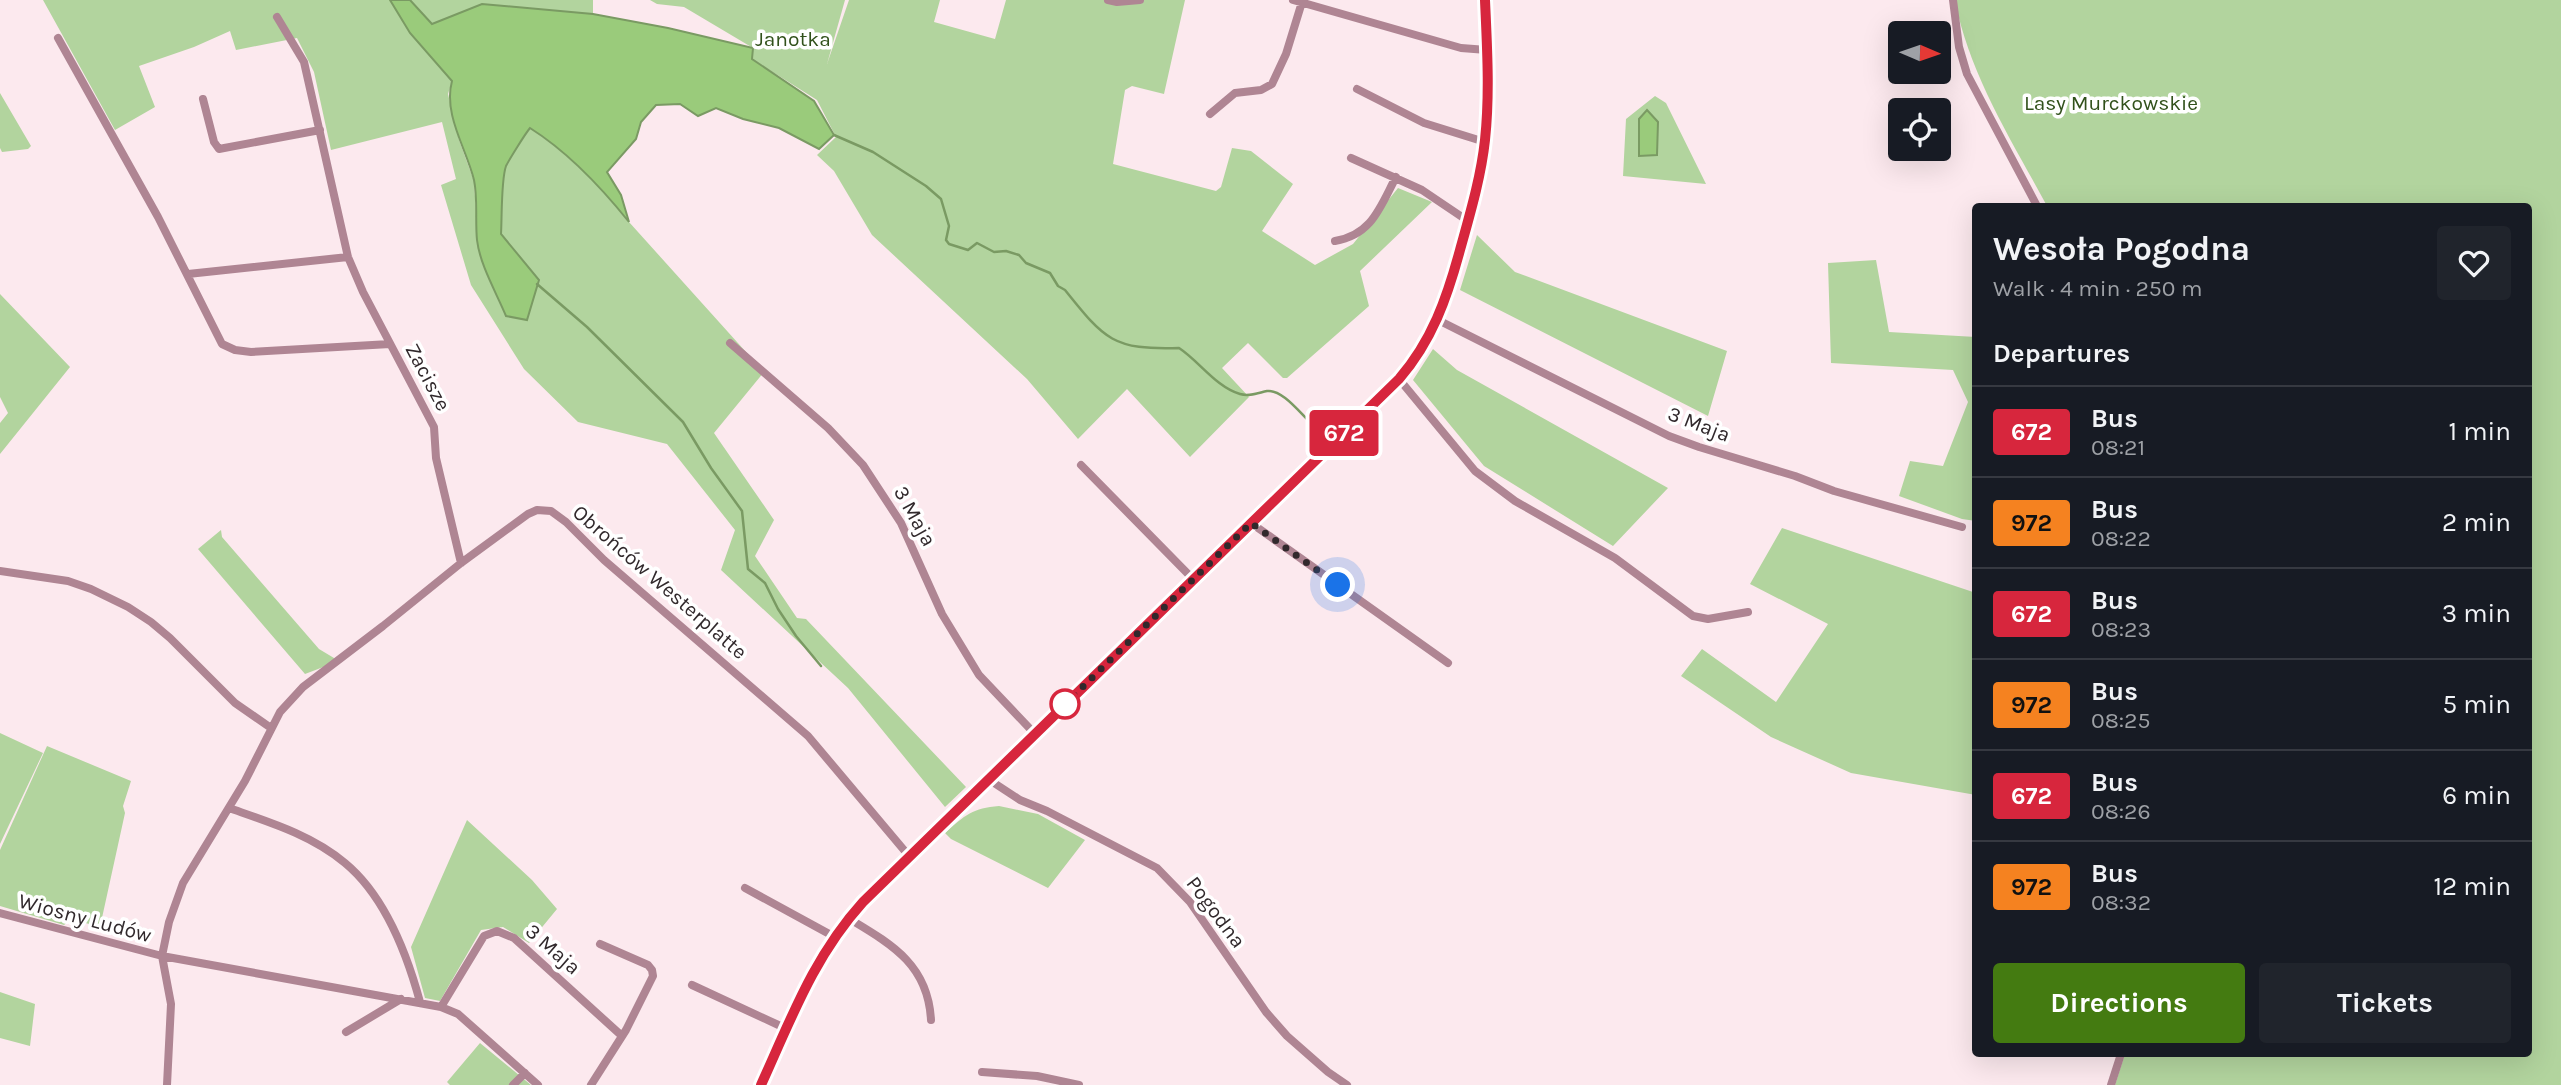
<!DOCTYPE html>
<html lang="en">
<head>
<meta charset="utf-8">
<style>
  :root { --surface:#171b24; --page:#20242c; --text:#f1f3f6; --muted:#9ea1a6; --line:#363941; --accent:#447b11 }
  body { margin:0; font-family:Karla,sans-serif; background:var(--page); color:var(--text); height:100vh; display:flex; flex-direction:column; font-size:26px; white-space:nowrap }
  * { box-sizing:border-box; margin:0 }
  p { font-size:23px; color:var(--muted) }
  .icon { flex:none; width:38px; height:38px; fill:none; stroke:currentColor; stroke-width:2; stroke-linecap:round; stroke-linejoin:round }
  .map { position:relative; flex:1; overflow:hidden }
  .details { position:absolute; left:1972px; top:203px; width:560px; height:854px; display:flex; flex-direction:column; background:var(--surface); border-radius:7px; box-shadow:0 7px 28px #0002 }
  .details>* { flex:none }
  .badge { padding:0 14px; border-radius:5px; font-size:24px; line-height:46px }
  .needle { width:46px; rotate:92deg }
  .buttons { position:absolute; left:1888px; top:21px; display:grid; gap:14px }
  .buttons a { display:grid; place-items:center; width:63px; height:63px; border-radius:7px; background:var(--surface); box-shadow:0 7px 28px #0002; font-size:35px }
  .you { position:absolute; width:35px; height:35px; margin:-18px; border:5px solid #fff; border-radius:50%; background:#1a73e8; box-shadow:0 0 0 10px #1a73e833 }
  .map>.badge { position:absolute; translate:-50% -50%; box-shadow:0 0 0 4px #fff }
  h2 { padding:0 21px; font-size:26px; line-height:63px }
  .round { display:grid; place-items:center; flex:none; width:74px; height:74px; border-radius:7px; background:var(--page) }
  .head { display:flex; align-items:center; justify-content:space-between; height:119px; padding:0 21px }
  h1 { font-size:33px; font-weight:700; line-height:52px }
  .primary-button { display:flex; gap:14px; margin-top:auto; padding:14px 21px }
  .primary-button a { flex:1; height:80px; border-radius:7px; background:var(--accent); color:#fff; font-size:28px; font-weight:700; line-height:80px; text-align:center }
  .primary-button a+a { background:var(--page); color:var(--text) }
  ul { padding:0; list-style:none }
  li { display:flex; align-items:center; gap:21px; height:91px; padding:0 21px; border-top:2px solid var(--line) }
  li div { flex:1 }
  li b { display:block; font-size:26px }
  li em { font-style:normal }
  li .badge { min-width:77px; font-weight:700; text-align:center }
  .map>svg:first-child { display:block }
  .green { fill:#b2d49e }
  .water { fill:#9acb7b; stroke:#7a9a63; stroke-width:2 }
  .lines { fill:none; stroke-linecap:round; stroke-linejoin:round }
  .stream { stroke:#7a9a63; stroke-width:2.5 }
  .minor { stroke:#af8593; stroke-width:8 }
  .tertiary { stroke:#af8593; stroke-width:10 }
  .line-casing { stroke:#fff; stroke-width:16 }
  .line { stroke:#d7263d; stroke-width:10 }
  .walk { stroke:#31292c; stroke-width:7; stroke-dasharray:0 12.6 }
  .stop-dot { fill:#fff; stroke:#d7263d; stroke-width:3.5 }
  .labels { text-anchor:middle; stroke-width:7; stroke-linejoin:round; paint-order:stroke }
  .park-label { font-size:21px; fill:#31511b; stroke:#fff }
  .street-label { font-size:21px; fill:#31292c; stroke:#fff }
</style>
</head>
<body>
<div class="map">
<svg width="2561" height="1085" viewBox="0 0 2561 1085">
  <rect width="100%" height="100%" fill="#fce9ee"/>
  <path class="green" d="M 43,0 L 390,0 L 410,33 L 452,81 L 448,94 L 459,140 L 474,181 L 478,243 L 527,320 L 539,280 L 501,234 C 502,218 501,180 506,166 C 509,159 525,134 530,128 L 552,143 L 603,189 L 629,222 L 764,372 L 714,433 L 774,520 L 755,556 L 797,618 L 806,619 L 966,787 L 945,807 L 848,688 L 721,570 L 735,530 L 667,444 L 578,422 L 524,369 L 471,285 L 441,185 L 456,179 L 442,122 L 331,150 L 314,72 L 297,38 L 236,50 L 230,31 L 194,47 L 139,66 L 155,107 L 115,130 Z
    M 410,0 L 593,0 L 593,14 L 482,4 L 432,24 Z
    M 650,0 L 845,0 L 827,64 L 849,0 L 940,0 L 934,22 L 995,39 L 1006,0 L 1185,0 L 1164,94 L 1132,86 L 1125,90 L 1113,164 L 1216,191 L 1221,187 L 1232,148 L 1251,151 L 1293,184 L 1262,231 L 1315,265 L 1353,244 L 1398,188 L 1432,202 L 1360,271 L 1369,306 L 1287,378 L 1283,378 L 1248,343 L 1222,368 L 1249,397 L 1190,457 L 1127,389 L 1078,439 L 1027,379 L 872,235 L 834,171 L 817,155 L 836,137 L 817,100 L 752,59 L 753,48 L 684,7 L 657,4 Z
    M 1955,0 L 2561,0 L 2561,1085 L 2115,1085 L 2125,1054 L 2529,1054 L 2529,206 L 2047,206 C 2012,141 1969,74 1955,0 Z
    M 0,93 L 31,146 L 28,149 L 2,152 L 0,148 Z
    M 1655,96 L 1666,103 L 1706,184 L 1623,176 L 1626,119 Z
    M 1477,235 L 1515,272 L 1727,351 L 1708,416 L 1460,290 Z
    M 1876,260 L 1889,332 L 1976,337 L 1976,521 L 1962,519 L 1899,496 L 1910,461 L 1943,466 L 1968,402 L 1953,370 L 1831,363 L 1828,263 Z
    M 0,294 L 70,367 L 0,454 L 0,423 L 8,413 L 0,397 Z
    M 1433,349 L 1457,370 L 1668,488 L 1613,546 L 1484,466 L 1413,380 Z
    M 1782,528 L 1976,593 L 1976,795 L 1851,773 L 1771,737 L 1681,676 L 1702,649 L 1776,702 L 1828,624 L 1750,584 Z
    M 221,530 L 222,537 L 319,649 L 339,661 L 305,674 L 198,549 Z
    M 0,733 L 43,753 L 0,844 Z
    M 47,746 L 131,781 L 123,806 L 125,813 L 100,927 L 71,919 L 64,925 L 0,906 L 0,850 Z
    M 999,806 L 1038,814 L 1085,840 L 1048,888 L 951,839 L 945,833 C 965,815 973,808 999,806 Z
    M 467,820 L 532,880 L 557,909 L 529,943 L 503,927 L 481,930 L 440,1001 L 425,998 L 411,947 Z
    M 0,992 L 35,1004 L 30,1046 L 0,1038 Z
    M 480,1043 L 531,1085 L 450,1085 L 447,1082 Z"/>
  <path class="water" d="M 390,0 L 410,0 L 432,24 L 482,4 L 593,14 L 668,28 L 753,48 L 752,59 L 814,101 L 834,135 L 819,149 L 779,128 L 743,119 L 716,108 L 698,116 L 680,104 L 656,105 L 641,122 L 636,139 L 607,172 L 621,195 L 629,222 C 601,187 568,152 530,128 C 525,134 509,160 506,166 C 501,180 502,218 501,234 L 539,280 L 527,320 L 506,316 C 496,292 480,265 477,240 C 475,220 478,199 474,180 C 466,148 443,114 452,81 L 410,33 Z
    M 1647,110 L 1658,122 L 1657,155 L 1639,156 L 1639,119 Z"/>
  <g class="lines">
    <path class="stream" d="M 834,135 L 873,152 L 926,186 L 941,199 L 949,226 L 946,240 L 949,244 L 968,250 L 977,243 L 994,252 L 1006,251 L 1019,255 L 1026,263 L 1050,273 L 1058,286 L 1065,290 C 1105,340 1113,350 1179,348 C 1199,361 1216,387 1240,394 C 1249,397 1258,393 1267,391 C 1282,389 1300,413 1310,422
      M 537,284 L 587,327 L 683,422 L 711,468 L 742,511 L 748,569 L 765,583 L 778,609 L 796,636 L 821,666"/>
    <path class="minor" d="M 1108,0 L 1117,2 L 1140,0
      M 1293,0 L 1461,48 L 1487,50
      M 1953,0 L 1959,47 L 1967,74 L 2037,206
      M 277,17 L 304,62 L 348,257 L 363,292 L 434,427 L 436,458 L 461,563
      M 58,38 L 158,217 L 222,344 L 235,350 L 251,352 L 390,344
      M 1357,89 L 1424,123 L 1485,142
      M 203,99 L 214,142 L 219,149 L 320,130
      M 1210,114 L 1235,93 L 1261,90 L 1272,84 L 1286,54 L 1302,2
      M 1351,158 L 1422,190 L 1468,221
      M 1335,241 C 1372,235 1380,207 1396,177
      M 188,274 L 348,257
      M 1438,320 L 1669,436 L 1699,447 L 1795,476 L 1834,491 L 1962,527
      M 730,343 L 828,428 L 863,465 L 901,523 L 942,614 L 979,675 L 1034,733
      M 1399,379 L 1475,471 L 1515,501 L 1615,558 L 1693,616 L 1708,619 L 1748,612
      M 1081,465 L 1193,579
      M 1251,523 L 1448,663
      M 0,571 L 68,581 L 91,589 L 128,607 L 151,622 L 170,638 L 235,703 L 271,728
      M 988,779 L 1020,800 L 1047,811 L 1157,868 L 1190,902 L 1266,1012 L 1287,1036 L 1328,1072 L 1347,1085
      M 229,808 C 269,822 312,835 345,863 C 385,896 407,954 420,1002
      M 745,888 L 833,936
      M 0,913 L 162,956 L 441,1007 L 458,1014 L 538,1085
      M 848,918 C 891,944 928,964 931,1020
      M 692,985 L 787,1029
      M 441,1007 L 484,936 L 497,931 L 514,938 L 622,1036
      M 346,1032 L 401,999
      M 982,1072 L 1037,1076 L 1079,1085
      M 167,1085 L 171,1004 L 162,956 L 169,922 L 183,883 L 245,781 L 280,712 L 303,687 L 383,626 L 461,563 L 528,514 L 537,510 L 551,511 L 566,522 L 604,560 L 808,736 L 909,856
      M 513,1085 L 525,1073
      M 591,1085 L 626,1030 L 653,976 L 652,970 L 648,965 L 600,944
      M 2111,1085 L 2121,1054"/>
    <path class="tertiary" d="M 761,1085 C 792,1018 813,958 862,902 L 1399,379 C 1432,341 1447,298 1460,250 C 1470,214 1481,177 1485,140 C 1490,93 1487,46 1485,0"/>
  </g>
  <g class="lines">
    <g class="line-casing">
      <path id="line" d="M 761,1085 C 791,1019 814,956 863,902 L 1399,379 C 1432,341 1447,298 1460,250 C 1470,214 1481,177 1485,140 C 1490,93 1487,46 1485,0"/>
    </g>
    <use href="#line" class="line"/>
    <path class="walk" d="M 1065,704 L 1251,523 L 1338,585"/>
  </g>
  <circle class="stop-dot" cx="1065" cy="704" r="14"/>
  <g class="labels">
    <g class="park-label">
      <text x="793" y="46">Janotka</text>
      <text x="2111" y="110">Lasy Murckowskie</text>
    </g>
    <g class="street-label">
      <text transform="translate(428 377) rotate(62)" y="7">Zacisze</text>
      <text transform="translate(1699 424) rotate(21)" y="7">3 Maja</text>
      <text transform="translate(915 516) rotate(61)" y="7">3 Maja</text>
      <text transform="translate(660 582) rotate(41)" y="7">Obrońców Westerplatte</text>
      <text transform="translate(1216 912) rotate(53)" y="7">Pogodna</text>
      <text transform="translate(85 918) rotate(15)" y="7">Wiosny Ludów</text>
      <text transform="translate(553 949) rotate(41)" y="7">3 Maja</text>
    </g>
  </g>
</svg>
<div class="buttons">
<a><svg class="needle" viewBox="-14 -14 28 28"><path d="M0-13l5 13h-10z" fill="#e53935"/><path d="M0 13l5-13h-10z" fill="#9ea1a6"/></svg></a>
<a><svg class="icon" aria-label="locate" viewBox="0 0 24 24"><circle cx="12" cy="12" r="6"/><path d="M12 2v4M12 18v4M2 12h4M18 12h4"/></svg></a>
</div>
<div class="you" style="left:1338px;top:585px"></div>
<b class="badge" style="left:1344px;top:433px;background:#d7263d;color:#fff">672</b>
<section class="details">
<div class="head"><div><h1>Wesoła Pogodna</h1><p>Walk · 4 min · 250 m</p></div><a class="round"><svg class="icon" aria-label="heart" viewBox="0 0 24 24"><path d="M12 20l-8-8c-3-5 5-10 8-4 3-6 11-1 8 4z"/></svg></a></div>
<h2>Departures</h2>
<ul>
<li><span class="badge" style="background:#d7263d;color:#fff">672</span><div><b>Bus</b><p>08:21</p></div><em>1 min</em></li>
<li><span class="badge" style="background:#f58220;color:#111">972</span><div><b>Bus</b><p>08:22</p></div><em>2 min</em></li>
<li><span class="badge" style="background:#d7263d;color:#fff">672</span><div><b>Bus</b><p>08:23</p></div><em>3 min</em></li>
<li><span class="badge" style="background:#f58220;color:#111">972</span><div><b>Bus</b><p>08:25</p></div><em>5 min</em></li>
<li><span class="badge" style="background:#d7263d;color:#fff">672</span><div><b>Bus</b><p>08:26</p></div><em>6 min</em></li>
<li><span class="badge" style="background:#f58220;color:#111">972</span><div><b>Bus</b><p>08:32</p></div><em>12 min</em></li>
</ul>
<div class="primary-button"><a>Directions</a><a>Tickets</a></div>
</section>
</div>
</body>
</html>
